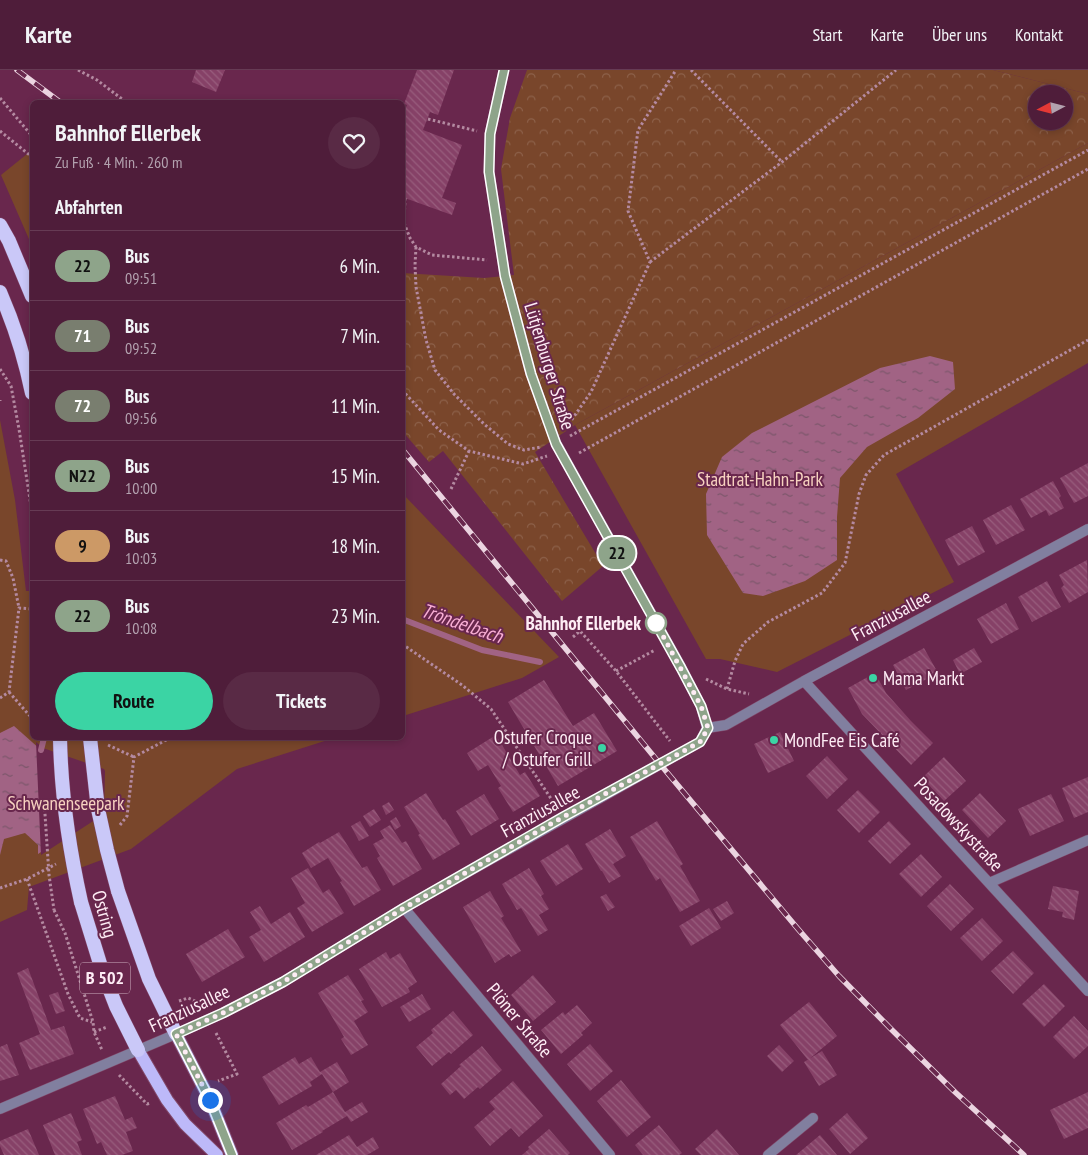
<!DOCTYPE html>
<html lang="de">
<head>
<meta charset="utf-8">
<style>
  :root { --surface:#4f1d3a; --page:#592a45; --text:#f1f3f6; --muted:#b3a2af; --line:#663b54; --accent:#3bd4a4 }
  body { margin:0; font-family:"PT Sans Narrow",sans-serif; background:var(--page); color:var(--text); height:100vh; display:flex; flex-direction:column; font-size:19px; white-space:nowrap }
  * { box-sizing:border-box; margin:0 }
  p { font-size:16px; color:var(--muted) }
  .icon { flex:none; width:28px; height:28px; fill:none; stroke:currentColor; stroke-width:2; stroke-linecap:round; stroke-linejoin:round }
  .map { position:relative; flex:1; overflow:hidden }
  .panel { position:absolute; left:30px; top:30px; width:375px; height:640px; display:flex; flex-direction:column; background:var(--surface); border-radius:8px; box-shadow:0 2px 8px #0003,0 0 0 1px var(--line) }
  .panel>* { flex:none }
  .badge { padding:0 10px; border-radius:16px; font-size:18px; line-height:32px }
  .needle { width:32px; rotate:263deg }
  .buttons { position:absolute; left:1028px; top:15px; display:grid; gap:10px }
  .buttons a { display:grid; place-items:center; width:45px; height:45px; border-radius:50%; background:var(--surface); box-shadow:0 2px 8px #0003,0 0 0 1px var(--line); font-size:25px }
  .you { position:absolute; width:25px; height:25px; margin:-12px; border:4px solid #fff; border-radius:50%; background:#1a73e8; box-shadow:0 0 0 8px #1a73e833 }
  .map>.badge { position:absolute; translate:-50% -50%; box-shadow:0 0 0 2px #fff }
  h2 { padding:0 25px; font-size:19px; line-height:45px }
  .round { display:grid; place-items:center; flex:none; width:52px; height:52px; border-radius:26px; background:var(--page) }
  .head { display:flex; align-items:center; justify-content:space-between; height:85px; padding:0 25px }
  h1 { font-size:24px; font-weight:700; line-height:38px }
  .primary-button { display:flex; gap:10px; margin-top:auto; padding:10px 25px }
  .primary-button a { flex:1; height:58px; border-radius:30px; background:var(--accent); color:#111; font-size:20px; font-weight:700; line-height:58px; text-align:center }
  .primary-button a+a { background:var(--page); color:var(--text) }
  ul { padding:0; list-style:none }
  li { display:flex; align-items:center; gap:15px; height:70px; padding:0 25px; border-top:1px solid var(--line) }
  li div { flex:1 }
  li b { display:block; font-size:19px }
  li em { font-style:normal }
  li .badge { min-width:55px; font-weight:700; text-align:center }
  header { display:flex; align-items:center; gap:30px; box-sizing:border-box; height:70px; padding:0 25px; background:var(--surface); border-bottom:1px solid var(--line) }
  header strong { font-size:24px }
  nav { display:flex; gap:28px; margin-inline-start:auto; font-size:18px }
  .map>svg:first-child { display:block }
  .green { fill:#79462b }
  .forest { fill:url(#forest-crowns); fill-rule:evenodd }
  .water { fill:url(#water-ripples) }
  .pier { fill:#69274d }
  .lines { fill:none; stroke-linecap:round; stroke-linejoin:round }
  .stream { stroke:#a16384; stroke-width:6 }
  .building { fill:url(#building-back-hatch) }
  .service-casing { stroke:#814768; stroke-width:11 }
  .minor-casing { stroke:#814768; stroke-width:11 }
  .primary-casing { stroke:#814768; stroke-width:14 }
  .trunk-casing { stroke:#814768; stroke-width:15 }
  .path { stroke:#b48aa1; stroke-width:3; stroke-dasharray:2.5 2.5; stroke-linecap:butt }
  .service { stroke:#817f9f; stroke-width:10 }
  .minor { stroke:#817f9f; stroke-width:10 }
  .primary { stroke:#bdb9f9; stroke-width:12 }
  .trunk { stroke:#cac8f8; stroke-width:14 }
  .rail-casing { stroke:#ebd4e0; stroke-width:5.5 }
  .rail { stroke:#69274d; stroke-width:4; stroke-dasharray:11; stroke-linecap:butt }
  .trunk-bridge-casing { stroke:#814768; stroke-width:15; stroke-linecap:butt }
  .path-bridge { stroke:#b48aa1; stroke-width:3; stroke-dasharray:2.5 2.5; stroke-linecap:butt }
  .trunk-bridge { stroke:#cac8f8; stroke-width:14 }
  .line-casing { stroke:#fff; stroke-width:11 }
  .line { stroke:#8ea48a; stroke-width:8 }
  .walk { stroke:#feedf5; stroke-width:5; stroke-dasharray:0 9 }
  .stop-dot { fill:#fff; stroke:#8ea48a; stroke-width:2.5 }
  .poi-dot { fill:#3bd4a4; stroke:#69274d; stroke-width:2 }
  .labels { text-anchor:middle; stroke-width:4; stroke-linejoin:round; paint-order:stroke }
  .shield { fill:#69274d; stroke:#d1b2c3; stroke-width:1 }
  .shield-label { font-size:18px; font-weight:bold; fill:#feedf5 }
  .street-label { font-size:19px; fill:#feedf5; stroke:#69274d }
  .park-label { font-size:19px; fill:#f7d2c0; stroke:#69274d }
  .stop-label { font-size:19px; font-weight:bold; fill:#feedf5; stroke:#69274d; text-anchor:end }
  .poi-label { font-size:19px; fill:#feedf5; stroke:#69274d; text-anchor:start }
  .water-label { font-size:20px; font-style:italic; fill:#f8aed4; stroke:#69274d }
</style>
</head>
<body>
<header>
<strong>Karte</strong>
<nav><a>Start</a><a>Karte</a><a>Über uns</a><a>Kontakt</a></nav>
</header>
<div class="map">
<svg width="1088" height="1085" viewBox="0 0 1088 1085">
  <defs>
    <pattern id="forest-crowns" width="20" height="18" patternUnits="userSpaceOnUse" patternTransform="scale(1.25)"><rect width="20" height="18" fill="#79462b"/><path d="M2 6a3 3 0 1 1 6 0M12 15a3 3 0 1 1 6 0" fill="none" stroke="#8d614a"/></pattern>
    <pattern id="water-ripples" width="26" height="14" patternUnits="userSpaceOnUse" patternTransform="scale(1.25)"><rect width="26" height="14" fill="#a16384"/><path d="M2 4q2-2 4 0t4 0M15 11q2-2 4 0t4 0" fill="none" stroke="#7b566a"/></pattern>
    <pattern id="building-back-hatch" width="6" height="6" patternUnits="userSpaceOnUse" patternTransform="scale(1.25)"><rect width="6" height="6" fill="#864167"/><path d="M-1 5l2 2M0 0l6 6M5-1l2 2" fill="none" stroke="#985d7d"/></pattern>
  </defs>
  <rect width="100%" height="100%" fill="#69274d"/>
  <path class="green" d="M 993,0 L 1088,0 L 1088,24 Z
    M 1088,73 L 1088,293 L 896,404 L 954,512 L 777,602 L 720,589 L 706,589 L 575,355 Z
    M 32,80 L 32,176 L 1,105 Z
    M 0,350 L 15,430 L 26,521 L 32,521 L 32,668 L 334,668 L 237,699 L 131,779 L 29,817 L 27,840 L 0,852 Z
    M 402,424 L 403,424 L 559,587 L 522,608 L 403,646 Z"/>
  <path class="forest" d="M 527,0 L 993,0 L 1088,24 L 1088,73 L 575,355 L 535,382 L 603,496 L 562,531 L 443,381 L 429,392 L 403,362 L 402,203 L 484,208 L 514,205 L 501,99 L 510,48 ZM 1036,24 L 1064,24 L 1064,51 L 1036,51 Z"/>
  <path class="water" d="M 930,286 L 953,292 L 955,319 L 918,348 L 867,377 L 840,408 L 837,447 L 837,490 L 805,511 L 763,526 L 743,523 L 707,465 L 706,424 L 722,387 L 752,363 L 880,298 Z
    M 14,656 L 41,680 L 102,742 L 38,784 L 38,775 L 25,763 L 4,769 L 0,785 L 0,663 Z"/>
  <path class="pier" d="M 36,672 L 43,678 L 104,699 L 105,701 L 104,744 L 41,785 Z"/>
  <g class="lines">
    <path class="stream" d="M 402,549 L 482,580 L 540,592
      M 41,680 L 44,668"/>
  </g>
  <path class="building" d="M 196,0 L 225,0 L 216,22 L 192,12 Z
    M 417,0 L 454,0 L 438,45 L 430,42 L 423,60 L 462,75 L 442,128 L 456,133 L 452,145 L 402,127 L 402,47 L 407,35 L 404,34 Z
    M 1088,393 L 1088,426 L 1074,433 L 1060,408 Z
    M 1053,411 L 1061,426 L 1059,428 L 1064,438 L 1049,446 L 1046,440 L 1031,448 L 1020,429 Z
    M 1011,435 L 1025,460 L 996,475 L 983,450 Z
    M 972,456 L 985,482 L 958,496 L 945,470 Z
    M 1087,490 L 1088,522 L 1069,533 L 1061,518 L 1064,515 L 1059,505 Z
    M 1047,511 L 1061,537 L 1032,552 L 1018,527 Z
    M 1006,533 L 1019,559 L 991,574 L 977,549 Z
    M 924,578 L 938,603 L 906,620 L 893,595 Z
    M 974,578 L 982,592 L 960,604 L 953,590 Z
    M 875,603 L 886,623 L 911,651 L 933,673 L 911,695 L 862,644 L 848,618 Z
    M 544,610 L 573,656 L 594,643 L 617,681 L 558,716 L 508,632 Z
    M 780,662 L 794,691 L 768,703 L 754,674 Z
    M 496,665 L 520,705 L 525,702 L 540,726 L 513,742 L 498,718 L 501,716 L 488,695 L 478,701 L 467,683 Z
    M 827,686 L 848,709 L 827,729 L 806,706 Z
    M 944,687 L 966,711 L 944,731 L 922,708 Z
    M 1088,707 L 1088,742 L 1074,748 L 1062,718 Z
    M 858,720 L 880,742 L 859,763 L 837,740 Z
    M 426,723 L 443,750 L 445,749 L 460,774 L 433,790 L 418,765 L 420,764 L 404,737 Z
    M 980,723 L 1006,751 L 988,768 L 962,740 Z
    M 484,724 L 499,749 L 471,766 L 456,741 Z
    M 1051,724 L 1064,751 L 1030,766 L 1018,739 Z
    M 389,732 L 394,740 L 386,745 L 382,736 Z
    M 374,739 L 381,750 L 370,757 L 363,746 Z
    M 396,747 L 401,756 L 395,760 L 390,751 Z
    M 360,751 L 369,766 L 359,771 L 351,756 Z
    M 657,751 L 683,794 L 680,796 L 700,831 L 680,842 L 660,808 L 656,811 L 630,767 Z
    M 889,751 L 911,774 L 890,794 L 868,771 Z
    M 390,755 L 402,773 L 406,771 L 422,799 L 393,816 L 377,788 L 380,786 L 373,774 L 384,768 L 380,761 Z
    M 610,759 L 626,786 L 613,794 L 621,806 L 609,813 L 602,801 L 601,801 L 585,774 Z
    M 339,762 L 362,798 L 367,796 L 381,820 L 354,836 L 340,812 L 342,811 L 328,788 L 311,798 L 302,783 L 319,772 L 320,773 Z
    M 568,774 L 583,799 L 556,816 L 540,791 Z
    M 921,784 L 942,807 L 921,827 L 899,804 Z
    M 308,798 L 323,823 L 329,819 L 344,843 L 312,862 L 297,838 L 305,833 L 291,808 Z
    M 529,798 L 544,824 L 541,826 L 549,839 L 539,845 L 548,860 L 538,866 L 521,838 L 517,840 L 502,814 Z
    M 950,814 L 974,839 L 951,861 L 927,836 Z
    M 1053,816 L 1079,821 L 1074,850 L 1062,847 L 1063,842 L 1048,839 Z
    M 490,821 L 504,846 L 501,848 L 521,881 L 511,887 L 509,884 L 495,893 L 463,837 Z
    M 606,824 L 615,837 L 608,841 L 600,827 Z
    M 727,831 L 734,843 L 721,851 L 713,839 Z
    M 260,836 L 271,854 L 290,842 L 305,867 L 264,892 L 249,867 L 261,860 L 250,842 Z
    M 709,838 L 721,858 L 691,876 L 679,856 Z
    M 982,848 L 1003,871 L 982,891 L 960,868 Z
    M 228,859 L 245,887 L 202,912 L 186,884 Z
    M 1013,881 L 1034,903 L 1013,924 L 991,901 Z
    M 386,882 L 390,889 L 400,883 L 417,912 L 408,918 L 410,922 L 382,937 L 359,899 Z
    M 28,898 L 51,960 L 64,956 L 74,984 L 30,1000 L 19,973 L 40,964 L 17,903 Z
    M 348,905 L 364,930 L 361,931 L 368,942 L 354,951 L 368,975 L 351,985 L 341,969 L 344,967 L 318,923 Z
    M 533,905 L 556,932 L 533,951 L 511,925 Z
    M 1044,914 L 1065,936 L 1044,957 L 1022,934 Z
    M 58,922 L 65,941 L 56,944 L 49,925 Z
    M 422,924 L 431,939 L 409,952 L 400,937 Z
    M 809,932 L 837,966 L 808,990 L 780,955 Z
    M 577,935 L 592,953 L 581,963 L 583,965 L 561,984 L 541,960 L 563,942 L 565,945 Z
    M 453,941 L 473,965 L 451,984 L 449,982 L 432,996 L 416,977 L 433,963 L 431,960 Z
    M 1074,946 L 1088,961 L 1088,976 L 1074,989 L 1053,967 Z
    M 7,974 L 19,1005 L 0,1011 L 0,977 Z
    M 590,974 L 613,1001 L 590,1021 L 567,994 Z
    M 779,975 L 794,991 L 782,1002 L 767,986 Z
    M 482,976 L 502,1000 L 480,1019 L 478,1017 L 464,1029 L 456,1020 L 450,1025 L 441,1014 L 461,996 L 459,995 Z
    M 822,981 L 837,1005 L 819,1016 L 804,992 Z
    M 295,987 L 299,994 L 311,987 L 320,1002 L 337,992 L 349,1012 L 333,1022 L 322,1004 L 310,1012 L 312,1016 L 279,1035 L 262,1007 Z
    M 621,1010 L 651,1047 L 627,1067 L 597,1031 Z
    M 513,1011 L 543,1046 L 519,1067 L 511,1058 L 490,1076 L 474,1057 L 495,1039 L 489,1032 Z
    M 333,1022 L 345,1042 L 362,1032 L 368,1042 L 351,1052 L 347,1046 L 322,1061 L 323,1062 L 292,1080 L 276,1053 L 306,1035 L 308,1037 Z
    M 1088,1022 L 1088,1058 L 1064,1069 L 1050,1040 Z
    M 115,1026 L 125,1050 L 132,1047 L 137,1058 L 126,1062 L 133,1081 L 122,1085 L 107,1085 L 101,1072 L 97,1074 L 83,1039 Z
    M 71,1043 L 82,1070 L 77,1072 L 82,1085 L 55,1085 L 43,1055 Z
    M 847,1043 L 868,1068 L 850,1084 L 829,1059 Z
    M 659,1055 L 682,1083 L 679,1085 L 643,1085 L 635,1075 Z
    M 28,1059 L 39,1085 L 4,1085 L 0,1076 L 0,1071 Z
    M 549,1059 L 570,1083 L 568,1085 L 522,1085 L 529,1079 L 528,1077 Z
    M 717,1059 L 739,1085 L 701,1085 L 695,1079 Z
    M 349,1065 L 357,1077 L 373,1067 L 379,1078 L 367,1085 L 316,1085 Z
    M 820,1065 L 837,1085 L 796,1085 Z"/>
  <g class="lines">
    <g class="service-casing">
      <path id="service" d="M 768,1085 L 813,1048"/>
    </g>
    <g class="minor-casing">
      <path id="minor" d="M 504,0 L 490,64 L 489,101 L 505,206 L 531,304 L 556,373 L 681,597 L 701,636 L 707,658
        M 804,611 L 1088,921
        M 707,658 L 726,655 L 804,611 L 1088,459
        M 989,813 L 1088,770
        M 404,838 L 610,1085
        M 0,1039 L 176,964 L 223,943 L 283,912 L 404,838 L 700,672 L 707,658"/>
    </g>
    <g class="primary-casing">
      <path id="primary" d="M 176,964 L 210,1030 L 232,1085
        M 138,980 L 167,1030 L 185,1054 L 217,1085"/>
    </g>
    <g class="trunk-casing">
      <path id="trunk" d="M 0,155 L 9,171 L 32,226
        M 0,222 C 14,254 25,289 32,323
        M 118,821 L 149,909 L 176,964
        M 81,832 L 102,900 L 116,936 L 138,980"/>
    </g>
    <path class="path" d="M 78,0 L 97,10 L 126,32
      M 691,0 L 782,92
      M 0,28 L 32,66
      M 428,49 L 477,61
      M 0,61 L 32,87
      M 405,128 L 404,153 L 410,168 L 416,177 L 432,185 L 487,190
      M 416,177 L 415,195 L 416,217 L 426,270 L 435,300 L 454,324 L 484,354 L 508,374 L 524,380 L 541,377
      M 650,192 L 782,92 L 896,0
      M 0,299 L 11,316 L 19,359 L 31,436 L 32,463
      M 402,320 L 439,360 L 469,381 L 523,394 L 547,386
      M 0,331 L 0,330
      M 566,358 L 591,322 L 650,192 L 628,141 L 638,60 L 676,0
      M 570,366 L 1088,80
      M 579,383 L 1088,99
      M 451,419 L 469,381
      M 0,490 L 6,491 L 13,508 L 19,538
      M 573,567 L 580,561 L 616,601 L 670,671
      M 402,574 L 462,615 L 491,639 L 556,736
      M 616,601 L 655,580
      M 706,609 L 727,619 L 749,624
      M 727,619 L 735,591 L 743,574 L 768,552 L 822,523 L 845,493 L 859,424 L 866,405 L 884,385 L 1088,270
      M 9,622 L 29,645 L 32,647
      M 0,628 L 9,622 L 19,538 L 32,539
      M 108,675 L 134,687
      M 120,755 L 127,746 L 134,687 L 170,668
      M 27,809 L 68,924 L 80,948 L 92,952
      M 0,818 L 27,809 L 56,794
      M 54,840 L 65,863 L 93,952 L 94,962 L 102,980
      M 179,931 L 188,928 L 197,932 L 201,938
      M 94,962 L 107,957
      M 216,963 L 237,1004 L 218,1011
      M 119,1005 L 147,1034 L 151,1033"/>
    <use href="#service" class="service"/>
    <use href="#minor" class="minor"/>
    <use href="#primary" class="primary"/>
    <use href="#trunk" class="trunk"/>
    <g class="rail-casing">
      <path id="rail" d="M 17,0 L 60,32
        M 402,379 L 660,694 L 798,859 L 839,906 L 891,959 L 955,1022 L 1024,1085"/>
    </g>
    <use href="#rail" class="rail"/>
    <g class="trunk-bridge-casing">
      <path id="trunk-bridge" d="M 60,668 C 61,723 69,778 81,832
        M 90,668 L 98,739 L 107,780 L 118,821"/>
    </g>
    <path class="path-bridge" d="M 44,729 L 49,805 L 54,840"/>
    <use href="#trunk-bridge" class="trunk-bridge"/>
  </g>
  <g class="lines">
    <g class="line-casing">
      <path id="line" d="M 232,1085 L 210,1030 L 176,964 L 223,943 L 283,912 L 404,838 L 563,747 L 700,672 L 708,658 L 701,636 L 681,598 L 556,374 L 531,304 L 505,206 L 489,102 L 490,64 L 504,0"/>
    </g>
    <use href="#line" class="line"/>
    <path class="walk" d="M 210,1030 L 176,964 L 223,943 L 283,912 L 404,838 L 563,747 L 700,672 L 708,658 L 701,636 L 656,553"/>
  </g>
  <circle class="stop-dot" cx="656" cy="553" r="10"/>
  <g class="poi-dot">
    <circle cx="873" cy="608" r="5"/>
    <circle cx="774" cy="670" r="5"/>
    <circle cx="602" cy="678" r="5"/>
  </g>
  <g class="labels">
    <rect class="shield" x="80" y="892.5" width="50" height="31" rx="4"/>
    <g class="shield-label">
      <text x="105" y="914">B 502</text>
    </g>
    <g class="street-label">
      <text transform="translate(550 296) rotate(73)" y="7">Lütjenburger Straße</text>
      <text transform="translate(891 545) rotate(-28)" y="7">Franziusallee</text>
      <text transform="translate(540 741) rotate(-29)" y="7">Franziusallee</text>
      <text transform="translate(959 754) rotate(47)" y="7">Posadowskystraße</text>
      <text transform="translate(105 844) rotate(74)" y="7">Ostring</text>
      <text transform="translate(189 938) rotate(-25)" y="7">Franziusallee</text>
      <text transform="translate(520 950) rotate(50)" y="7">Plöner Straße</text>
    </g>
    <g class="park-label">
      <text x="760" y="416">Stadtrat-Hahn-Park</text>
      <text x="66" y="740">Schwanenseepark</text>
    </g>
    <g class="stop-label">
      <text x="641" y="560">Bahnhof Ellerbek</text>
    </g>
    <g class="poi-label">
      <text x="883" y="615">Mama Markt</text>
      <text x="592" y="674" text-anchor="end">Ostufer Croque<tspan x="592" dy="22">/ Ostufer Grill</tspan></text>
      <text x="784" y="677">MondFee Eis Café</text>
    </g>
    <g class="water-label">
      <text transform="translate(462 553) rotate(19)" y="7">Tröndelbach</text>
    </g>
  </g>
</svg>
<div class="buttons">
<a><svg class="needle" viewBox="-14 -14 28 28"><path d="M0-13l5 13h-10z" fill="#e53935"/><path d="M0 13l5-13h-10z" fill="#b3a2af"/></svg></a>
</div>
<div class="you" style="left:210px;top:1030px"></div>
<b class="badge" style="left:617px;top:483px;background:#8ea48a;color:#111">22</b>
<section class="panel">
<div class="head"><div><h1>Bahnhof Ellerbek</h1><p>Zu Fuß · 4 Min. · 260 m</p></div><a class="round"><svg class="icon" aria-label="heart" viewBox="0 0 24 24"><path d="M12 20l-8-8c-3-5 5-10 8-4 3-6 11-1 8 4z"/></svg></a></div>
<h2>Abfahrten</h2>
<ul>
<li><span class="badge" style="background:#8ea48a;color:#111">22</span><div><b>Bus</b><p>09:51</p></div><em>6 Min.</em></li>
<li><span class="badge" style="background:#797e6f;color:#fff">71</span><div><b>Bus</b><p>09:52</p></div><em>7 Min.</em></li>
<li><span class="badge" style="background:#797e6f;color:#fff">72</span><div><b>Bus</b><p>09:56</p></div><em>11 Min.</em></li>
<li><span class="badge" style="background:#8ea48a;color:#111">N22</span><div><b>Bus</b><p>10:00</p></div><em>15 Min.</em></li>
<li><span class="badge" style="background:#c96;color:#111">9</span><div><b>Bus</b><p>10:03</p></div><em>18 Min.</em></li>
<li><span class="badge" style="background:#8ea48a;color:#111">22</span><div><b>Bus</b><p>10:08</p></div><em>23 Min.</em></li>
</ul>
<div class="primary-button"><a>Route</a><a>Tickets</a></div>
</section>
</div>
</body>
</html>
